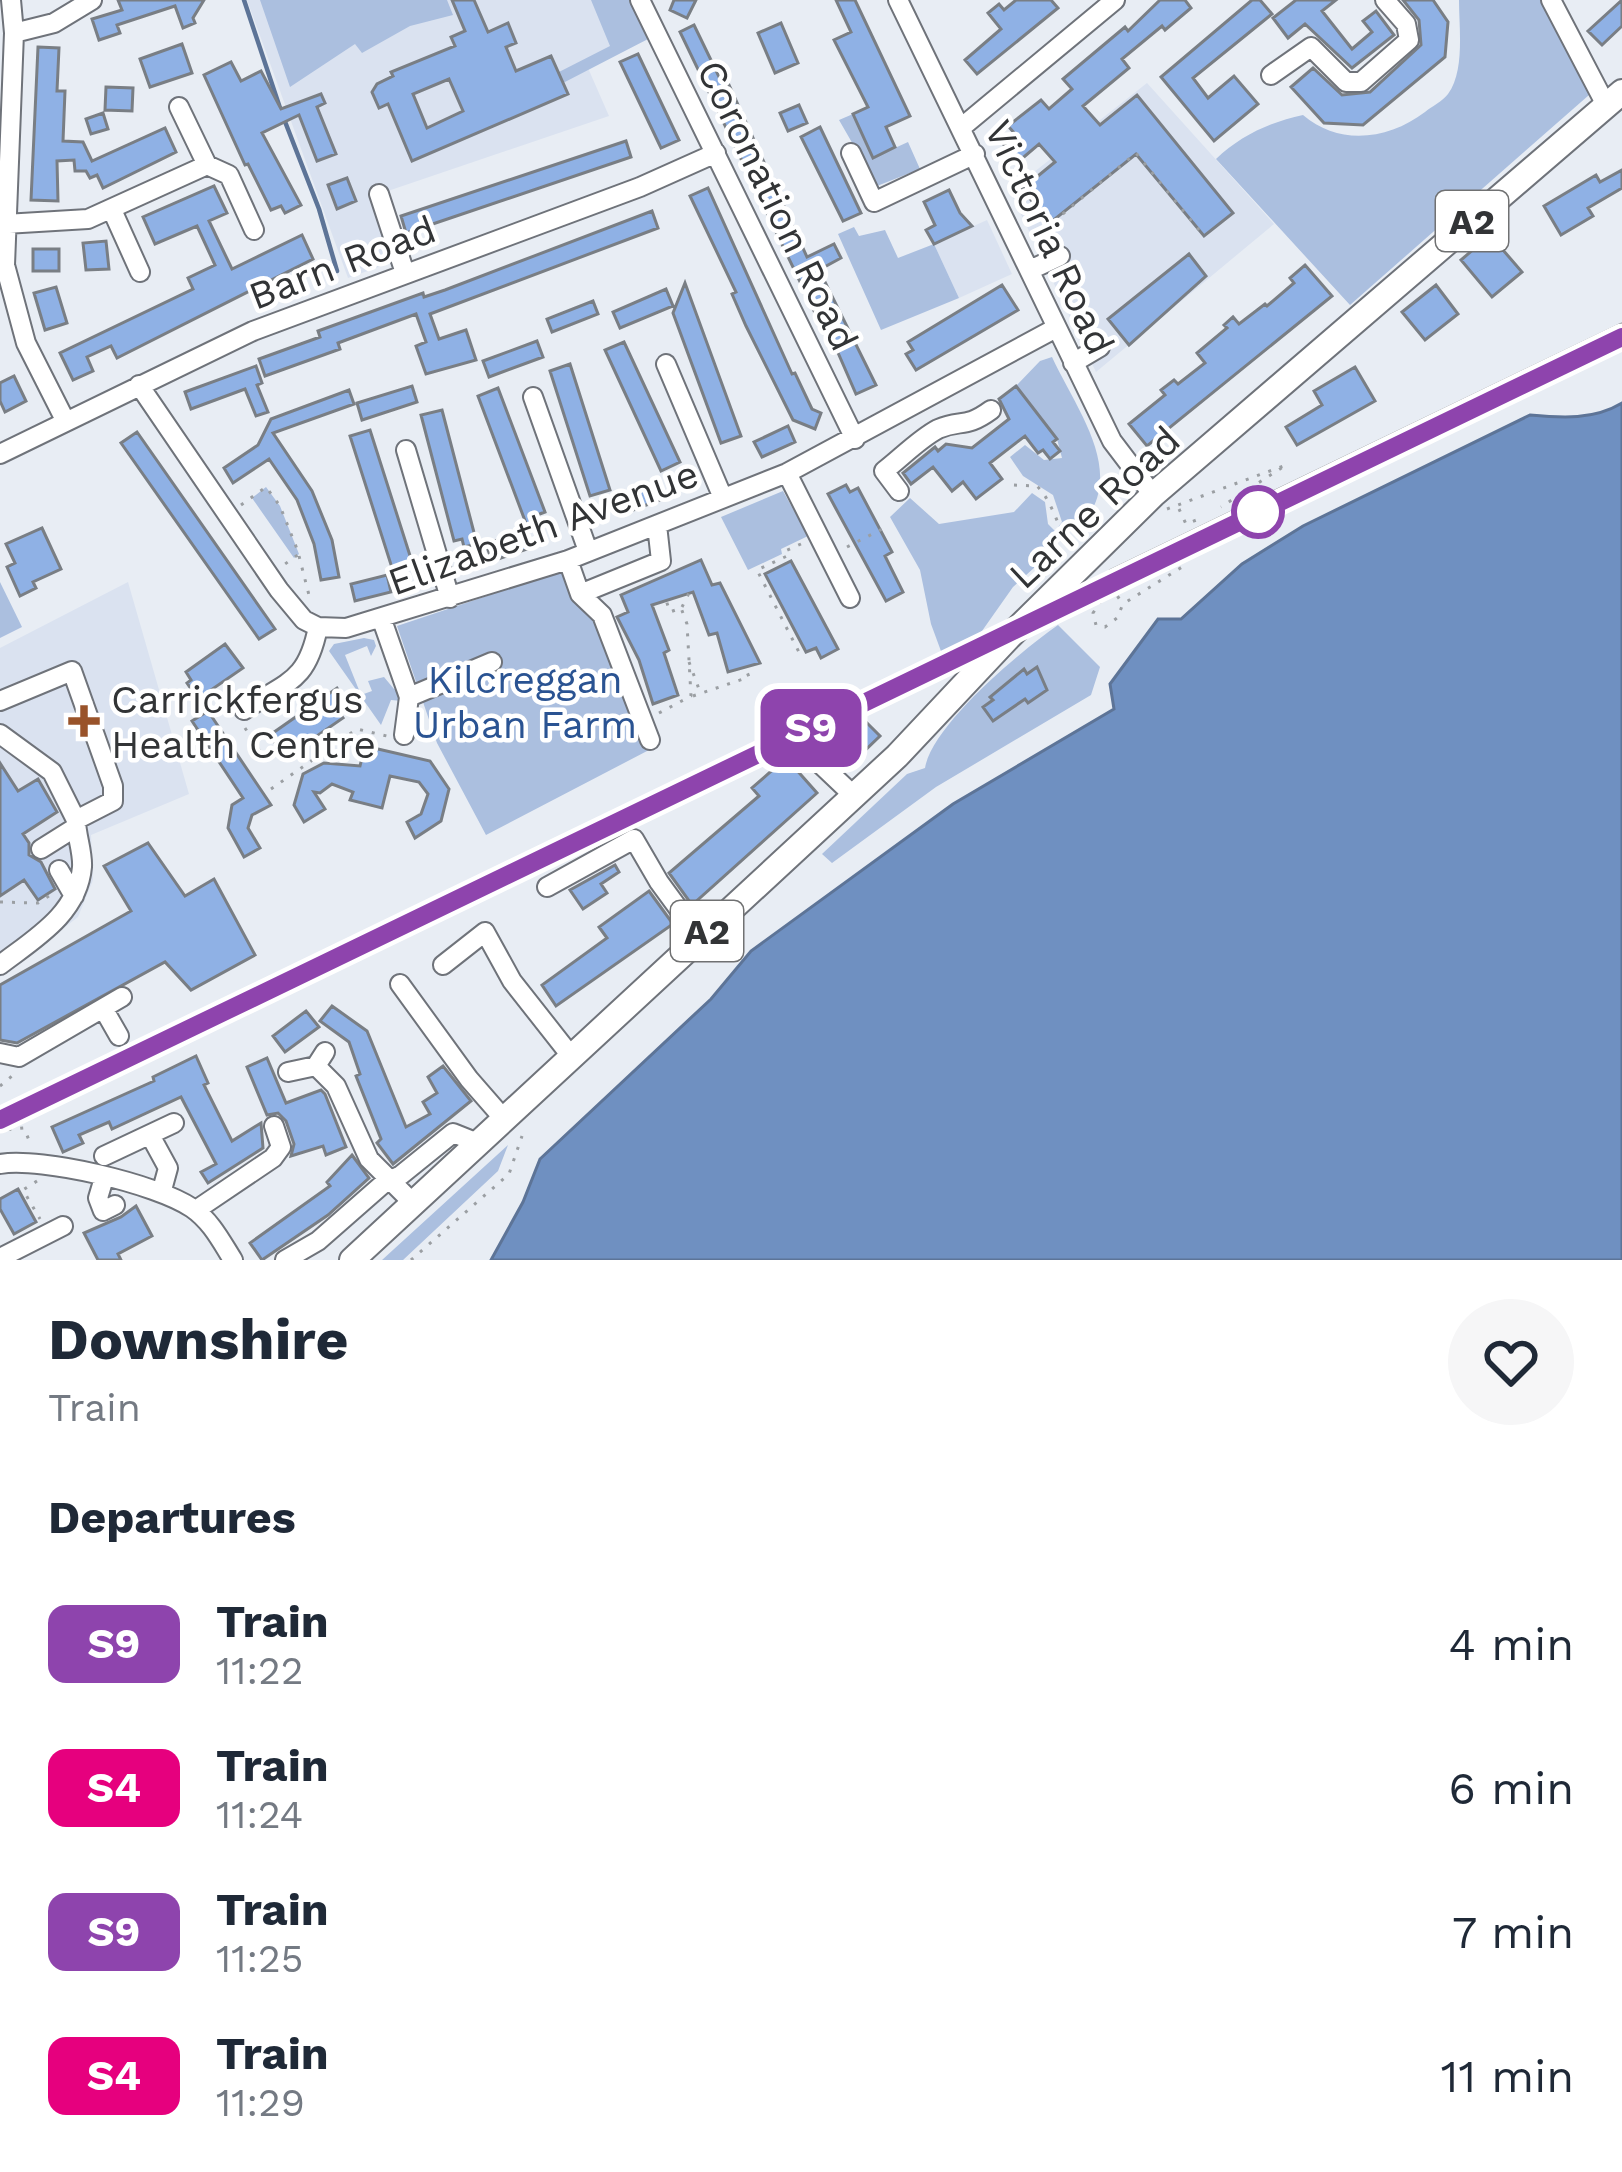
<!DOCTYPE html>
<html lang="en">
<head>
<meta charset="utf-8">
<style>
  :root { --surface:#fff; --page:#f6f6f7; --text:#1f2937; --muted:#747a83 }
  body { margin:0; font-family:"Work Sans",sans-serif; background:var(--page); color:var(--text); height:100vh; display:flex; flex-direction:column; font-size:45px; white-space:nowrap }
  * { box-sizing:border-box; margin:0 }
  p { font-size:39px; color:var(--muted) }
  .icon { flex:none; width:66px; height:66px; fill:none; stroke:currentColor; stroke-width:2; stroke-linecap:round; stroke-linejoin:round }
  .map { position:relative; height:1260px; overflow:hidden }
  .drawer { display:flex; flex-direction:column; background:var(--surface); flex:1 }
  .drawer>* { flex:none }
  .badge { padding:0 24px; border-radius:18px; font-size:42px; line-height:78px }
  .map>.badge { position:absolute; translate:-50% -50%; box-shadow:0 0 0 6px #fff }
  h2 { padding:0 48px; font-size:45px; line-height:108px }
  .round { display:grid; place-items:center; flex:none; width:126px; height:126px; border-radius:63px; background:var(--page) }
  .overview { display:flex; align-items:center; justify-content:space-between; height:204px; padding:0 48px }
  h1 { font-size:57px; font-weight:700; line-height:90px }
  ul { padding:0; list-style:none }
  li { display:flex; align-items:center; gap:36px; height:144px; padding:0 48px }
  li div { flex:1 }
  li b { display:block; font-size:45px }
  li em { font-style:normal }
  li .badge { min-width:132px; font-weight:700; text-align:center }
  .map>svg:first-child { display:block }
  .built { fill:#dae2f0 }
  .green { fill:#abbfdf }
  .water { fill:#6f90c1; stroke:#5d7497; stroke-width:3 }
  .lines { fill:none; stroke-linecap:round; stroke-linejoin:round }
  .stream { stroke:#5d7497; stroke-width:4.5 }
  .building { fill:#8fb1e5; stroke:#797e84; stroke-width:3; fill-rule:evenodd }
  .minor-casing { stroke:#6f737a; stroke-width:22 }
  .major-casing { stroke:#6f737a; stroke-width:28 }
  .path { stroke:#9b9fa3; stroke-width:3; stroke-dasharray:3 9; stroke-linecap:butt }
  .minor { stroke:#fff; stroke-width:18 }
  .major { stroke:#fff; stroke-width:24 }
  .rail-casing { stroke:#83868a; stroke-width:9 }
  .rail { stroke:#fff; stroke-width:4.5; stroke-dasharray:14; stroke-linecap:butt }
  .line-casing { stroke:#fff; stroke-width:27 }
  .line { stroke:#8e44ad; stroke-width:18 }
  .stop-dot { fill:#fff; stroke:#8e44ad; stroke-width:6 }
  .poi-dot { fill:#99532a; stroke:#fff; stroke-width:4.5 }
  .labels { text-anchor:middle; stroke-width:9; stroke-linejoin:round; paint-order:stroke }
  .shield { fill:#fff; stroke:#707172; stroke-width:3 }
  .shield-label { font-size:36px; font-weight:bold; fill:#323436 }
  .street-label { font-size:39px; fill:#323436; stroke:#fff }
  .park-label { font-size:39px; fill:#2a5392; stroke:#fff }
  .poi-label { font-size:39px; fill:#323436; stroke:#fff; text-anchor:start }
</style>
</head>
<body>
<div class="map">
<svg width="1622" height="1260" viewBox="0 0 1622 1260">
  <rect width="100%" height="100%" fill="#e8edf4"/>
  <path class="built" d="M 247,0 L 629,0 L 648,39 L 588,68 L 609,116 L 379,194 L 401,259 L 348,278 Z
    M 1147,83 L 1274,224 L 1096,372 L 1010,191 Z
    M 987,220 L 1012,274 L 959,298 L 934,244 Z
    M 128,582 L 189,794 L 91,835 L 93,880 L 78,917 L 0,977 L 0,648 Z"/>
  <path class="green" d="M 260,0 L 447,0 L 453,15 L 410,26 L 362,53 L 355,44 L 290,87 Z
    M 591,0 L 629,0 L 648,39 L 563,83 L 559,72 L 610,46 Z
    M 1459,0 L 1543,0 L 1589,95 L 1350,305 L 1216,159 C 1240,136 1270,122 1303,115 C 1339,146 1388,140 1425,112 C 1431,107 1443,101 1448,94 C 1465,71 1459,28 1459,0 Z
    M 853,114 L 873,158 L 908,142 L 920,169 L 877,186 L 839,120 Z
    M 854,227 L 859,236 L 885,230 L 898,258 L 934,244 L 959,298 L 881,330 L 838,234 Z
    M 1052,357 C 1078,413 1132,479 1075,531 L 1068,526 L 1060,531 L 1055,541 L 1057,547 L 1013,587 L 982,631 L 945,662 L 931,624 L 920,570 L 890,517 L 910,498 L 939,524 L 1014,512 L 1032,493 L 1045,502 L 1048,524 L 1055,531 L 1062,522 L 1053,495 L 1023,476 L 1010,457 L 1025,445 L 1044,460 L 1062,458 L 1057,439 L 1016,386 L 1040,361 Z
    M 266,487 L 280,506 L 299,554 L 294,558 L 252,498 Z
    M 783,491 L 808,536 L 781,549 L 782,554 L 748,570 L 721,517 Z
    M 562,571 L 581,607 L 596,619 L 649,750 L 486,835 L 437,743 L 397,626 Z
    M 0,582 L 22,627 L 0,638 Z
    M 1058,625 L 1100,667 L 1091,695 L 936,787 L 832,863 L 822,854 L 907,774 L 925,768 C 932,725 1022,650 1058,625 Z
    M 364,638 L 374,640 L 376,646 L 371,656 L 367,646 L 345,655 L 361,695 L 372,691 L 368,681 L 384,677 L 394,689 L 402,690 L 402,701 L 391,700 L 381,725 L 329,651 L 334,644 Z
    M 508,1145 L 498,1171 L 403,1260 L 382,1260 Z"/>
  <path class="water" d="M 1622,403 L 1622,1260 L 491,1260 L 523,1202 L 540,1159 L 711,999 L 751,951 L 953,804 L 1114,709 L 1110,684 L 1158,619 L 1181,619 L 1242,564 L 1303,526 L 1530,415 C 1562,418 1594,420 1622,403 Z"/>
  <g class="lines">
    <path class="stream" d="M 244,0 L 280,108
      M 284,119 L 319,209 L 337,271"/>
  </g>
  <path class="building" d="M 118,0 L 204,0 L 193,18 L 195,23 L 183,28 L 175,6 L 117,25 L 120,33 L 99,40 L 92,19 L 122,10 Z
    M 452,0 L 474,0 L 488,32 L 508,23 L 516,43 L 506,47 L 516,71 L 551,56 L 568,94 L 412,161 L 388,104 L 379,108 L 372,92 L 377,84 L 393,76 L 391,72 L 455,46 L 451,37 L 465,31 ZM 449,79 L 463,111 L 427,128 L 413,94 Z
    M 674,0 L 696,0 L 687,18 L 670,10 Z
    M 836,0 L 855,0 L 910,116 L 886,127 L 895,147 L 873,158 L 853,114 L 868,107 L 834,40 L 851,32 Z
    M 1016,0 L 1051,0 L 1058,8 L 977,74 L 965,60 L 1001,29 L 988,13 L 999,4 L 1004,10 Z
    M 1160,0 L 1185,0 L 1191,8 L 1165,30 L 1162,26 L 1122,59 L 1129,68 L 1083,106 L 1100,125 L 1137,95 L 1233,213 L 1204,236 L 1136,154 L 1050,223 L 1022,189 L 1055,162 L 1039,144 L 1018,162 L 1004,145 L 1016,135 L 1008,126 L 1041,100 L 1049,109 L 1072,89 L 1063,79 L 1125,27 L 1128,31 Z
    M 1252,0 L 1260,0 L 1272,14 L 1193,78 L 1208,98 L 1234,76 L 1258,104 L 1214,141 L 1161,77 Z
    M 1296,0 L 1336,0 L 1322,11 L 1352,49 L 1372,32 L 1363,21 L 1376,11 L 1394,35 L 1352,68 L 1305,24 L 1288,38 L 1273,18 Z
    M 1403,0 L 1433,0 L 1448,22 L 1445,57 L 1363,125 L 1324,123 L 1291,87 L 1313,68 L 1342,95 L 1370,92 L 1421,45 L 1419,20 Z
    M 1622,0 L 1622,26 L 1602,45 L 1588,31 Z
    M 781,23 L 798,63 L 775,73 L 758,33 Z
    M 694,25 L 724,87 L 729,85 L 807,257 L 834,244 L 841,258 L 819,270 L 876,385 L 856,394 L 832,339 L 828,340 L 680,32 Z
    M 182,44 L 192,73 L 150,87 L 140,59 Z
    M 38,47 L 59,48 L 57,91 L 65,91 L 63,141 L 83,142 L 92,161 L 165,128 L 176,152 L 103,188 L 97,175 L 90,178 L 86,171 L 75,171 L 74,160 L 57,161 L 58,201 L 31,200 Z
    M 638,54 L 679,140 L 661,148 L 620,62 Z
    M 231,62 L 241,81 L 261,71 L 281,109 L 321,94 L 325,103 L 317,107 L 336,154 L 317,161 L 299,115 L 262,133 L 301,205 L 285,213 L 281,206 L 271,210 L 248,164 L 245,165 L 204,75 Z
    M 106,87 L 133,88 L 132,111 L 105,110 Z
    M 799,105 L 807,123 L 788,131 L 780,113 Z
    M 103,113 L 108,129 L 91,134 L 86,119 Z
    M 820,127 L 861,213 L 843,221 L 801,137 Z
    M 626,141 L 631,157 L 406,233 L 401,216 Z
    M 1622,170 L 1622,188 L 1588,208 L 1593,216 L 1561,235 L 1544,206 L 1596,175 L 1600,182 Z
    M 347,178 L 356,201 L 337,209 L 328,185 Z
    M 214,186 L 227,213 L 209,221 L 232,269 L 302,235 L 313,259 L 117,358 L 111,346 L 87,357 L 93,371 L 73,380 L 60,353 L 193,289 L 188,278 L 215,265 L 197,226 L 155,244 L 143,217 Z
    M 708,188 L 792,374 L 795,373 L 812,409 L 821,413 L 815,429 L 793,420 L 746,326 L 732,294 L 736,292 L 690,196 Z
    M 949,190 L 960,213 L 972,226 L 934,244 L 926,230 L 935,225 L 924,202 Z
    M 652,211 L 658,228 L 430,314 L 439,339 L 466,330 L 476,360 L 426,374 L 416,346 L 426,342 L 416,314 L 338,343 L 340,349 L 265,376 L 259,359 L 320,337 L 318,331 L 423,293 L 424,297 L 445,290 Z
    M 1490,235 L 1522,272 L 1492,297 L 1461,260 Z
    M 106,241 L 109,269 L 86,270 L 83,243 Z
    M 33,249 L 59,249 L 59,271 L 33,271 Z
    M 1189,254 L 1206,276 L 1129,345 L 1108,319 Z
    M 1305,265 L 1332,296 L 1147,446 L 1129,424 L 1165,395 L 1161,390 L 1174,380 L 1178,384 L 1205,363 L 1197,353 L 1227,328 L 1224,325 L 1233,317 L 1239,324 L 1265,304 L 1267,306 L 1294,283 L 1290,278 Z
    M 685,283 L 741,436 L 721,443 L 673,313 Z
    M 1002,285 L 1018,310 L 916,370 L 906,354 L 913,350 L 908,342 Z
    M 1436,285 L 1458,314 L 1425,340 L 1402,312 Z
    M 56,287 L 67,323 L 45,330 L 34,293 Z
    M 666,289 L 673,306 L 620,328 L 613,312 Z
    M 593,301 L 598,314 L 552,332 L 547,319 Z
    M 537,341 L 543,357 L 489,377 L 483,361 Z
    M 624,342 L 680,462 L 661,471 L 605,350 Z
    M 570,364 L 610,490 L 590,496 L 550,371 Z
    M 256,366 L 262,383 L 257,385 L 268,412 L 256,416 L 245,389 L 191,409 L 185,392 Z
    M 1355,367 L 1375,401 L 1297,445 L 1286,427 L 1322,405 L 1314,391 Z
    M 14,376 L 26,401 L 5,412 L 0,401 L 0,383 Z
    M 412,386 L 417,402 L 362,420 L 357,403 Z
    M 1016,386 L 1057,439 L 1053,442 L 1060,451 L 1050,459 L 1043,450 L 1038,453 L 1025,436 L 990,463 L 1002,479 L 976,499 L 963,482 L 952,491 L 933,467 L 911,484 L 903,473 L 935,447 L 938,451 L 946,444 L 972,448 L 1009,419 L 999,399 Z
    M 498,388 L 545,512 L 537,515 L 539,522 L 527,526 L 478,396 Z
    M 349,390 L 354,404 L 273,433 L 312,491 L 332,540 L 339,577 L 321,580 L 314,544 L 297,500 L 269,459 L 233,483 L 224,468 L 258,445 L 271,419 Z
    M 442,410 L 477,544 L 464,547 L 462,539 L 454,541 L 421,415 Z
    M 788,426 L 795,442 L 762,457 L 754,442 Z
    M 370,430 L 413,565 L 393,571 L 350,436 Z
    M 137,432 L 275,629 L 259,639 L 121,443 Z
    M 656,482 L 662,499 L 628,512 L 621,496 Z
    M 846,485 L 850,492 L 858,488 L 892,552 L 885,556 L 903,592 L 886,601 L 828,494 Z
    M 42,528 L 61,569 L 33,582 L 36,588 L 20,596 L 7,567 L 15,563 L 6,544 Z
    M 521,532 L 527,549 L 492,561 L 486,544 Z
    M 701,560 L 712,585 L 720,583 L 760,663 L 728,672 L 717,633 L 709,635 L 693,592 L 652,605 L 669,650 L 664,653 L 678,695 L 653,704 L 639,660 L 617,617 L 628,612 L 621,595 Z
    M 791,561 L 838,649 L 821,658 L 816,648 L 806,652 L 765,574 Z
    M 387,575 L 391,592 L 355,601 L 351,584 Z
    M 225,644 L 243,668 L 198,699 L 187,683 L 191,680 L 186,672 Z
    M 1037,667 L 1047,690 L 1028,703 L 1025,699 L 993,721 L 983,707 L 993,700 L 990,697 L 1024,669 L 1027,674 Z
    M 337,688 L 348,704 L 338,711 L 343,718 L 285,758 L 270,735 Z
    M 208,711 L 271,805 L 252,815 L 248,828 L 260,848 L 244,857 L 228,828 L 232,805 L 243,798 L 192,721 Z
    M 864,720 L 880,736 L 856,759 L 844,746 L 837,752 L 824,739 L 841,723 L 850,733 Z
    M 365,746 L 430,761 L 449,789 L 441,821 L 415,838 L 407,822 L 421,814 L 428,794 L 419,782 L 390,776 L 382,808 L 350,800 L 353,792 L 332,784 L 320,793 L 314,792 L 325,809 L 304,822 L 294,805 L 303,774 L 324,763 L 360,766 Z
    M 786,758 L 817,793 L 692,905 L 669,873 L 759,796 L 752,788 Z
    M 0,763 L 18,791 L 38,779 L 57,812 L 23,834 L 29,843 L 29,855 L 41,862 L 55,889 L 38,900 L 24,880 L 0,896 Z
    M 148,843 L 185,896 L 214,879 L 255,955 L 191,990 L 165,962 L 17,1043 L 0,1040 L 0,985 L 131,911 L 104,866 Z
    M 615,865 L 619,872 L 601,884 L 607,893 L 583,909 L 570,890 Z
    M 649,891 L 673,924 L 556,1006 L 542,985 L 607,938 L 599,927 Z
    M 332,1006 L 367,1031 L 406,1127 L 430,1114 L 423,1102 L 437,1093 L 428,1077 L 443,1066 L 471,1101 L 393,1164 L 377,1143 L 381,1139 L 356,1076 L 360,1074 L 349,1042 L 320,1021 Z
    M 306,1011 L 319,1027 L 285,1052 L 273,1036 Z
    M 196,1056 L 208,1083 L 204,1085 L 232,1141 L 261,1123 L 263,1148 L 208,1183 L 201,1172 L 216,1164 L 181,1097 L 112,1129 L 109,1122 L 79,1135 L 83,1143 L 63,1152 L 52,1127 L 154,1081 L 153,1077 Z
    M 267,1058 L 286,1103 L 321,1090 L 325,1094 L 346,1147 L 326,1155 L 323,1146 L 291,1156 L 294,1144 L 286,1121 L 278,1113 L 267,1115 L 247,1067 Z
    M 352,1155 L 369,1178 L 328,1215 L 262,1260 L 250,1243 L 330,1186 L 327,1182 Z
    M 18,1189 L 36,1222 L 14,1234 L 0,1209 L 0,1199 Z
    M 136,1206 L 152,1236 L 118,1254 L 121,1260 L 98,1260 L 84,1233 L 121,1217 Z"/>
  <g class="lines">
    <g class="minor-casing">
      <path id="minor" d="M 11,0 L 14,33 L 5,265 L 26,343 L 65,420
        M 640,0 L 855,439
        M 898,0 L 1112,441 L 1153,495
        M 1551,0 L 1607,107
        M 14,33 L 54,23 L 92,0
        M 1271,75 L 1311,47 L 1346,82 L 1361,82 L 1409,40 L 1406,24 L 1385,0
        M 179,107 L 207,165
        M 962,127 L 1115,0
        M 851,153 L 874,202 L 975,154
        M 379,194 L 405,273
        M 112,210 L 140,272
        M 5,224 L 88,219 L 207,165 L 229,175 L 254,230
        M 1030,270 L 1060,256
        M 1073,363 L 1100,347
        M 666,364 L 723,498
        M 139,385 L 279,590 L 304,620 L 318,627 L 346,628 L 568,560 L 787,473 L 1056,328
        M 533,397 L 588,551
        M 406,450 L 450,598
        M 0,454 L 253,331 L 640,187 L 716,153
        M 787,473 L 850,598
        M 899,491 L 884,471 C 901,458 919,439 938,429 C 961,419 965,429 991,410
        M 568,560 L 580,594 L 602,615 L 650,740
        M 580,594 L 661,561 L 657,525
        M 382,620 L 409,697 L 404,735
        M 409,697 L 492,662
        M 0,701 L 72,671 L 113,786 L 113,801 L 76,820 C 76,835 83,852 82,867 C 78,914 34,939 0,965
        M 244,710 C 288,681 307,682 318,627
        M 0,734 L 52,772 L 76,820
        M 813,757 L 853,795
        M 41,849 L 76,827
        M 59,870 L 74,896
        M 547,887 L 634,839 L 659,882 L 700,938
        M 443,965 L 485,932 L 512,981 L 571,1056
        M 400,984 L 469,1079 L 504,1119
        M 103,1008 L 119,1036
        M 0,1053 L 19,1057 L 122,997
        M 316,1066 L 336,1086 L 369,1159 L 413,1203
        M 288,1072 L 316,1066 L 325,1052
        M 150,1135 L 168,1168 L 162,1190
        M 104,1156 L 174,1123
        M 0,1164 C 42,1157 157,1184 192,1208 C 211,1221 221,1241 233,1260
        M 104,1178 L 98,1198 L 103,1211 L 115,1205
        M 196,1210 L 273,1158 L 281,1147 L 274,1126
        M 0,1258 L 63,1226
        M 285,1260 L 318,1241 L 383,1184 L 401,1175 L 453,1133 L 478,1143"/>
    </g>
    <g class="major-casing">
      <path id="major" d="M 352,1260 L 897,756 L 1009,637 L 1153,495 L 1622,92"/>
    </g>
    <path class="path" d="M 1035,237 L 1136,153 L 1204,236
      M 1014,485 L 1037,486 C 1054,503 1057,529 1072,548
      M 241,505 L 266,487 L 280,506 L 299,554 L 285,564
      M 1167,509 L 1286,465 L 1221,507
      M 1179,509 L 1186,524 L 1199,519
      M 801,544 L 785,551 L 787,556 L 757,570 L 802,658
      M 847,547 L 888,526
      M 299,556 L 310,599
      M 1111,586 L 1122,603
      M 1087,590 L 1092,593 L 1108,582 L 1111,586 L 1093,613 L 1096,625 L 1105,627 L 1117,618 L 1123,604 L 1182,567 L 1185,558
      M 682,607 L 689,593
      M 689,662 L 700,692
      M 693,696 L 749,677 L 745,667
      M 659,713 L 691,696 L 687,624 L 681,608 L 670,612 L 666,600
      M 245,728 L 263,756
      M 271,789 L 357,729 L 387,736
      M 0,902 L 38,903 L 55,892
      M 0,1086 L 12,1076
      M 0,1124 L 3,1130 L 24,1128 L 31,1145
      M 37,1181 L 23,1190 L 40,1219
      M 411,1260 L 509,1174 L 522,1136"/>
    <use href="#minor" class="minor"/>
    <use href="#major" class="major"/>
    <g class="rail-casing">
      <path id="rail" d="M 1112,573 L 1622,327
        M 0,1119 L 945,662"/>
    </g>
    <use href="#rail" class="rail"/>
  </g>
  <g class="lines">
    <g class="line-casing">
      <path id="line" d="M 0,1120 L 1622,337"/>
    </g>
    <use href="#line" class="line"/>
  </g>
  <circle class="stop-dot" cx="1258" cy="512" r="24"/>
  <path class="poi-dot" d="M78 703h12v12h12v12h-12v12h-12v-12h-12v-12h12z"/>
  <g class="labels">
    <g class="shield">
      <rect x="1436" y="191" width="72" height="60" rx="9"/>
      <rect x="671" y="901" width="72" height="60" rx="9"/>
    </g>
    <g class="shield-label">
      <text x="1472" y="234">A2</text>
      <text x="707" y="944">A2</text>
    </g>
    <g class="street-label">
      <text transform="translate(778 205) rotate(64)" y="14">Coronation Road</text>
      <text transform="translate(1050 237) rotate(65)" y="14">Victoria Road</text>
      <text transform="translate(342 262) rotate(-21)" y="14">Barn Road</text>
      <text transform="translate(1094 507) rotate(-43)" y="14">Larne Road</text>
      <text transform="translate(543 527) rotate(-20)" y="14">Elizabeth Avenue</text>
    </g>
    <g class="park-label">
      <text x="525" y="693">Kilcreggan<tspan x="525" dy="45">Urban Farm</tspan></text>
    </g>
    <g class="poi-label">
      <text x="111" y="713">Carrickfergus<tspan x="111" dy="45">Health Centre</tspan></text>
    </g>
  </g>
</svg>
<b class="badge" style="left:811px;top:728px;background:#8e44ad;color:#fff">S9</b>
</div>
<section class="drawer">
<div class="overview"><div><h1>Downshire</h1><p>Train</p></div><a class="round"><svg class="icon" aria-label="heart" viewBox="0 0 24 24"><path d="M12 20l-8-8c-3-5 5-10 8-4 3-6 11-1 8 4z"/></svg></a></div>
<h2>Departures</h2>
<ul>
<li><span class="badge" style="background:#8e44ad;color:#fff">S9</span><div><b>Train</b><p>11:22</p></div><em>4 min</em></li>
<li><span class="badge" style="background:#e6007e;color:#fff">S4</span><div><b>Train</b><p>11:24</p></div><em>6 min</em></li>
<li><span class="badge" style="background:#8e44ad;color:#fff">S9</span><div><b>Train</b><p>11:25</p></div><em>7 min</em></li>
<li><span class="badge" style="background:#e6007e;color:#fff">S4</span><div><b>Train</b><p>11:29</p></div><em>11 min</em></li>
</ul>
</section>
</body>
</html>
